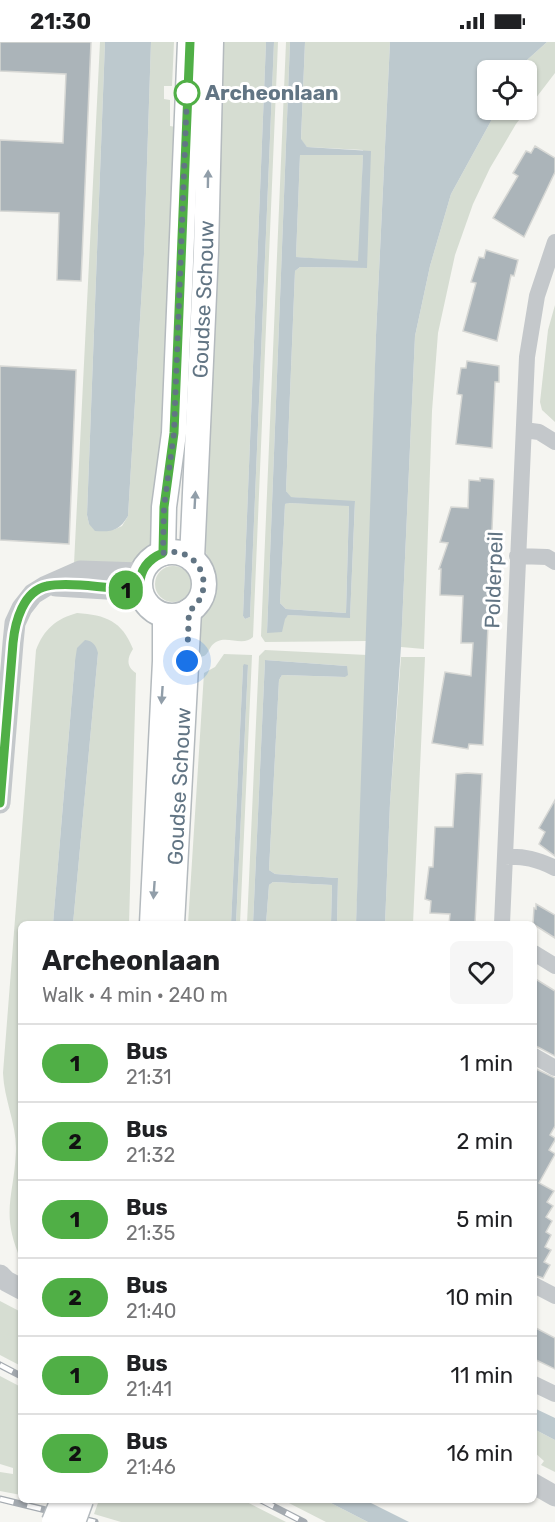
<!DOCTYPE html>
<html lang="en">
<head>
<meta charset="utf-8">
<style>
  :root { --surface:#fff; --page:#f6f6f6; --text:#202124; --muted:#757577; --line:#e0e0e0 }
  body { margin:0; font-family:Rubik,sans-serif; background:var(--page); color:var(--text); height:100vh; display:flex; flex-direction:column; font-size:22px; white-space:nowrap }
  * { box-sizing:border-box; margin:0 }
  p { font-size:20px; color:var(--muted) }
  .icon { flex:none; width:33px; height:33px; fill:none; stroke:currentColor; stroke-width:2; stroke-linecap:round; stroke-linejoin:round }
  .map { position:relative; flex:1; overflow:hidden }
  .drawer { position:absolute; left:18px; top:879px; width:519px; height:582px; display:flex; flex-direction:column; background:var(--surface); border-radius:9px; box-shadow:0 2px 4px #0004 }
  .drawer>* { flex:none }
  .badge { padding:0 12px; border-radius:20px; font-size:21px; line-height:39px }
  .tools { position:absolute; left:477px; top:18px; display:grid; gap:12px }
  .tools a { display:grid; place-items:center; width:60px; height:60px; border-radius:9px; background:var(--surface); box-shadow:0 2px 4px #0004; font-size:30px }
  .you { position:absolute; width:30px; height:30px; margin:-15px; border:4px solid #fff; border-radius:50%; background:#1a73e8; box-shadow:0 0 0 9px #1a73e833 }
  .map>.badge { position:absolute; translate:-50% -50%; box-shadow:0 0 0 3px #fff }
  .round { display:grid; place-items:center; flex:none; width:63px; height:63px; border-radius:9px; background:var(--page) }
  .overview { display:flex; align-items:center; justify-content:space-between; height:102px; padding:0 24px }
  h1 { font-size:28px; font-weight:700; line-height:45px }
  ul { padding:0; list-style:none }
  li { display:flex; align-items:center; gap:18px; height:78px; padding:0 24px; border-top:2px solid var(--line) }
  li div { flex:1 }
  li b { display:block; font-size:22px }
  li em { font-style:normal }
  li .badge { min-width:66px; font-weight:700; text-align:center }
  .status { display:flex; justify-content:space-between; align-items:center; height:42px; padding:0 30px; background:var(--surface); direction:ltr }
  .status svg { height:16px; fill:currentColor }
  .map>svg:first-child { display:block }
  .green { fill:#d6ddd2 }
  .water { fill:#bdc9ce; fill-rule:evenodd }
  .building { fill:#abb4b9; stroke:#d6d7d4; stroke-width:1.5 }
  .lines { fill:none; stroke-linecap:round; stroke-linejoin:round }
  .secondary-casing { stroke:#b4babe; stroke-width:27 }
  .minor { stroke:#c4c8cb; stroke-width:16 }
  .tertiary { stroke:#c4c8cb; stroke-width:21 }
  .secondary { stroke:#fff; stroke-width:24 }
  .rail-casing { stroke:#a4aab0; stroke-width:7 }
  .rail { stroke:#fff; stroke-width:4.5; stroke-dasharray:14; stroke-linecap:butt }
  .secondary-bridge-casing { stroke:#b4babe; stroke-width:27; stroke-linecap:butt }
  .secondary-bridge { stroke:#fff; stroke-width:24 }
  .oneway { fill:#919ea9 }
  .line-casing { stroke:#fff; stroke-width:14 }
  .line { stroke:#50af46; stroke-width:9 }
  .walk { stroke:#627584; stroke-width:6; stroke-dasharray:0 10.8 }
  .stop-dot { fill:#fff; stroke:#50af46; stroke-width:3 }
  .labels { text-anchor:middle; stroke-width:6; stroke-linejoin:round; paint-order:stroke }
  .stop-label { font-size:21px; font-weight:bold; fill:#627584; stroke:#fff; text-anchor:start }
  .street-label { font-size:21px; fill:#627584; stroke:#fff }
</style>
</head>
<body>
<div class="status"><b>21:30</b><svg viewBox="0 0 49 12"><path d="M0 12V9h3v3zM5 12V6h3v6zM10 12V3h3v9zM15 12V0h3v12zM26 1h20v11H26zM47 4h2v5h-2z"/></svg></div>
<div class="map">
<svg width="555" height="1480" viewBox="0 0 555 1480">
  <rect width="100%" height="100%" fill="#f5f5f1"/>
  <path class="green" d="M 100,0 L 105,0 L 87,473 L 89,482 L 113,488 L 122,484 L 128,474 L 144,212 L 151,0 L 174,0 L 172,44 L 164,44 L 164,57 L 170,58 L 170,84 L 181,86 L 157,489 L 152,504 L 145,510 L 143,515 L 134,521 L 74,522 Z
    M 215,0 L 266,0 L 243,574 L 245,577 L 250,575 L 274,0 L 278,0 L 253,595 C 243,605 227,593 216,600 C 205,607 212,616 194,615 L 200,578 L 203,574 L 201,570 C 209,560 215,549 213,536 C 211,529 209,527 211,521 L 204,507 Z
    M 286,0 L 290,0 L 267,591 L 288,573 L 350,575 L 355,460 L 290,455 L 286,449 L 295,229 L 300,225 L 367,226 L 363,108 L 307,105 L 301,98 L 305,0 L 390,0 L 376,293 L 367,599 L 265,600 L 261,594 Z
    M 547,0 L 555,0 L 555,31 L 516,82 L 490,126 L 473,162 L 455,213 L 438,291 L 432,369 L 424,607 L 401,605 L 415,294 L 430,224 L 451,152 L 497,68 L 526,68 L 526,28 L 521,28 L 527,18 Z
    M 300,112 L 363,113 L 359,220 L 296,215 Z
    M 555,263 L 555,380 L 542,368 L 540,360 L 548,288 Z
    M 288,461 L 349,463 L 346,571 L 286,567 L 280,561 L 285,462 Z
    M155 542a18 18 0 1 1 36 0a18 18 0 1 1-36 0Z
    M 77,571 C 106,573 122,579 133,607 C 127,616 126,625 136,631 L 129,882 L 73,882 L 98,611 L 75,619 L 53,882 L 21,882 L 21,1218 C 0,1171 14,1155 16,1109 C 17,1083 4,1058 3,1031 L 36,608 C 44,587 56,577 77,571 Z
    M 265,608 L 367,613 L 356,882 L 337,882 L 338,836 L 275,832 L 269,828 L 279,638 L 282,633 L 345,635 L 347,624 L 265,618 L 253,882 L 247,882 L 259,614 Z
    M 224,612 L 252,613 L 240,882 L 236,882 L 248,623 L 243,624 L 231,882 L 188,882 L 204,631 L 215,625 Z
    M 401,615 L 425,615 L 413,882 L 385,882 L 390,761 Z
    M 273,840 L 332,843 L 331,882 L 266,882 L 269,843 Z
    M 0,1259 L 21,1270 L 21,1324 L 0,1313 Z
    M 0,1334 L 21,1345 L 21,1453 L 0,1449 L 0,1430 L 13,1432 L 13,1426 L 0,1422 Z
    M 534,1387 L 555,1398 L 555,1430 L 541,1423 L 544,1419 L 534,1410 Z
    M 99,1458 L 243,1458 L 286,1480 L 121,1480 L 94,1472 Z
    M 283,1458 L 325,1458 L 368,1480 L 326,1480 Z"/>
  <path class="water" d="M 105,0 L 151,0 L 144,212 L 128,474 C 119,489 112,490 95,489 L 89,482 L 87,473 Z
    M 266,0 L 274,0 L 250,575 L 245,577 L 243,574 Z
    M 290,0 L 305,0 L 301,97 L 307,105 L 371,109 L 367,226 L 300,225 L 295,229 L 286,449 L 291,455 L 355,459 L 350,576 L 288,573 L 285,577 L 282,590 L 267,591 ZM 300,113 L 363,113 L 358,219 L 296,215 ZM 289,461 L 349,464 L 346,571 L 286,567 L 280,561 L 285,462 Z
    M 390,0 L 547,0 L 527,18 L 521,28 L 488,28 L 488,68 L 497,68 L 451,152 L 430,224 L 415,294 L 401,605 L 390,761 L 385,882 L 356,882 L 376,293 Z
    M 85,598 C 93,599 96,603 98,611 L 73,882 L 53,882 L 75,619 L 77,606 Z
    M 265,618 L 347,624 L 348,633 L 345,635 L 282,633 L 279,638 L 269,828 L 275,832 L 338,836 L 337,882 L 331,882 L 332,843 L 273,840 L 269,843 L 266,882 L 253,882 Z
    M 244,622 L 248,623 L 236,882 L 231,882 L 243,624 Z
    M 534,1366 L 555,1376 L 555,1398 L 534,1387 Z
    M 325,1458 L 365,1458 L 409,1480 L 368,1480 Z"/>
  <path class="building" d="M 0,0 L 91,0 L 81,239 L 57,238 L 59,171 L 0,169 L 0,98 L 63,101 L 66,32 L 0,29 Z
    M 535,104 L 555,116 L 555,130 L 524,195 L 493,176 L 518,134 L 513,131 L 526,109 L 531,111 Z
    M 486,208 L 518,218 L 514,234 L 511,233 L 497,299 L 463,289 L 476,241 L 471,240 L 479,215 L 484,216 Z
    M 467,319 L 499,324 L 499,340 L 495,340 L 492,406 L 456,402 L 462,353 L 457,352 L 461,326 L 466,326 Z
    M 0,324 L 76,328 L 69,502 L 0,498 Z
    M 480,436 L 493,437 L 494,439 L 483,703 L 469,702 L 468,707 L 432,701 L 445,630 L 471,634 L 473,601 L 461,601 L 463,554 L 440,553 L 441,527 L 439,527 L 448,501 L 440,500 L 451,465 L 468,466 L 469,438 L 480,439 Z
    M 467,731 L 482,732 L 475,882 L 449,882 L 450,872 L 430,871 L 431,859 L 425,857 L 429,825 L 433,825 L 435,785 L 453,785 L 456,732 Z
    M 555,758 L 555,814 L 539,802 L 545,790 L 539,786 Z
    M 536,862 L 555,873 L 555,896 L 533,882 L 534,866 L 536,867 Z
    M 534,936 L 555,949 L 555,1014 L 534,1003 Z
    M 534,1026 L 555,1036 L 555,1084 L 550,1093 L 555,1096 L 555,1098 L 549,1108 L 555,1112 L 539,1141 L 554,1149 L 547,1160 L 553,1164 L 546,1175 L 552,1179 L 546,1190 L 551,1193 L 545,1205 L 551,1208 L 544,1220 L 550,1223 L 543,1236 L 534,1233 Z
    M 534,1285 L 555,1296 L 555,1327 L 534,1317 Z"/>
  <g class="lines">
    <g class="secondary-casing">
      <g id="secondary">
        <circle cx="172" cy="542" r="32"/>
        <path d="M 163,511 L 164,465 L 174,391 L 190,0"/>
        <path id="s1" d="M 192,517 L 206,209 L 211,0"/>
        <path d="M 152,882 L 165,619 L 165,574"/>
        <path id="s2" d="M 172,882 L 189,569"/>
      </g>
    </g>
    <path class="minor" d="M 524,388 L 539,390 L 555,400
      M 517,514 L 547,515 L 555,520
      M 505,815 C 524,814 537,817 555,826
      M 502,882 L 527,315 L 537,254 L 555,200
      M 534,911 L 555,924
      M 534,1014 L 555,1026
      M 534,1243 L 555,1254
      M 534,1342 L 555,1352"/>
    <path class="tertiary" d="M 56,544 L 140,549
      M 0,761 L 13,601 L 15,581 L 22,566 L 33,552 L 46,544 L 80,529 L 141,531
      M 0,1233 L 6,1239 L 21,1247
      M 534,1442 L 555,1454"/>
    <use href="#secondary" class="secondary"/>
    <g class="rail-casing">
      <path id="rail" d="M 0,1323 L 21,1334
        M 0,1457 L 95,1480
        M 261,1458 L 304,1480"/>
    </g>
    <use href="#rail" class="rail"/>
    <g class="secondary-bridge-casing">
      <path id="secondary-bridge" d="M 54,1480 L 63,1458
        M 73,1480 L 81,1458"/>
    </g>
    <use href="#secondary-bridge" class="secondary-bridge"/>
  </g>
  <defs><path id="oneway-solid" d="M-6-.8H1V-3.2L6.5 0L1 3.2V.8H-6Z" transform="scale(1.5)"/></defs>
  <g class="oneway">
    <use href="#oneway-solid" transform="translate(208 137) rotate(-89)"/>
    <use href="#oneway-solid" transform="translate(195 458) rotate(-87)"/>
    <use href="#oneway-solid" transform="translate(162 653) rotate(94)"/>
    <use href="#oneway-solid" transform="translate(154 848) rotate(94)"/>
  </g>
  <g class="lines">
    <g class="line-casing">
      <path id="line" d="M 0,761 L 13,601 C 15,580 23,549 47,544 C 68,539 117,547 140,549 C 138,531 146,518 163,511 L 164,465 L 174,391 L 190,0"/>
    </g>
    <use href="#line" class="line"/>
    <path class="walk" d="M 187,619 L 189,569 C 219,548 199,502 163,511 L 164,465 L 174,391 L 187,51"/>
  </g>
  <circle class="stop-dot" cx="187" cy="51" r="12"/>
  <g class="labels">
    <g class="stop-label">
      <text x="205" y="58">Archeonlaan</text>
    </g>
    <g class="street-label">
      <text dy="7" stroke="none"><textPath href="#s1" startOffset="260">Goudse Schouw</textPath></text>
      <text transform="translate(494 538) rotate(-88)" y="7">Polderpeil</text>
      <text dy="7" stroke="none"><textPath href="#s2" startOffset="138">Goudse Schouw</textPath></text>
    </g>
  </g>
</svg>
<div class="tools">
<a><svg class="icon" aria-label="locate" viewBox="0 0 24 24"><circle cx="12" cy="12" r="6"/><path d="M12 2v4M12 18v4M2 12h4M18 12h4"/></svg></a>
</div>
<div class="you" style="left:187px;top:619px"></div>
<b class="badge" style="left:126px;top:548px;background:#50af46;color:#111">1</b>
<section class="drawer">
<div class="overview"><div><h1>Archeonlaan</h1><p>Walk · 4 min · 240 m</p></div><a class="round"><svg class="icon" aria-label="heart" viewBox="0 0 24 24"><path d="M12 20l-8-8c-3-5 5-10 8-4 3-6 11-1 8 4z"/></svg></a></div>
<ul>
<li><span class="badge" style="background:#50af46;color:#111">1</span><div><b>Bus</b><p>21:31</p></div><em>1 min</em></li>
<li><span class="badge" style="background:#50af46;color:#111">2</span><div><b>Bus</b><p>21:32</p></div><em>2 min</em></li>
<li><span class="badge" style="background:#50af46;color:#111">1</span><div><b>Bus</b><p>21:35</p></div><em>5 min</em></li>
<li><span class="badge" style="background:#50af46;color:#111">2</span><div><b>Bus</b><p>21:40</p></div><em>10 min</em></li>
<li><span class="badge" style="background:#50af46;color:#111">1</span><div><b>Bus</b><p>21:41</p></div><em>11 min</em></li>
<li><span class="badge" style="background:#50af46;color:#111">2</span><div><b>Bus</b><p>21:46</p></div><em>16 min</em></li>
</ul>
</section>
</div>
</body>
</html>
